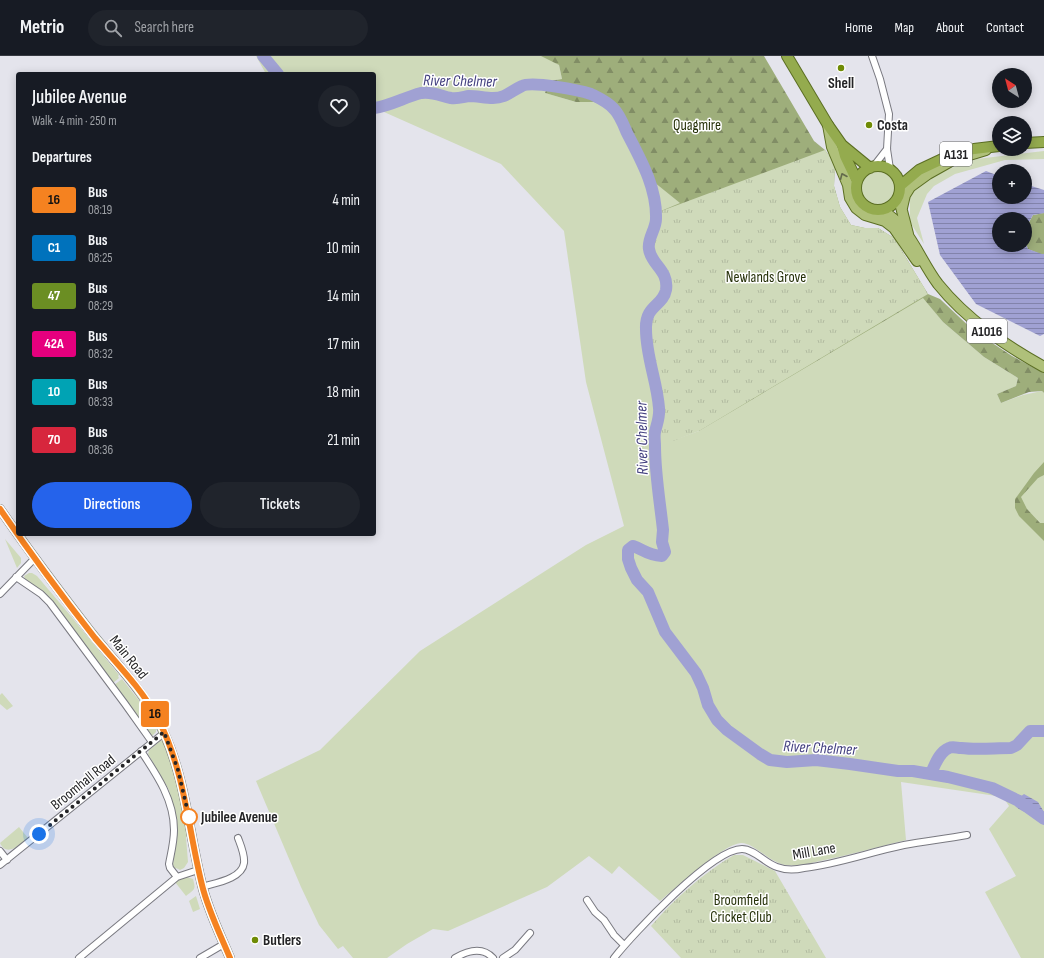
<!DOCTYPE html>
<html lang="en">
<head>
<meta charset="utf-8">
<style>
  :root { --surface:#171b24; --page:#20242c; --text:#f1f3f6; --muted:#9ea1a6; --line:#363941; --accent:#2563eb }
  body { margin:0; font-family:"Sofia Sans Condensed",sans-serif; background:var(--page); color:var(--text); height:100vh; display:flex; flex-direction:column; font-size:15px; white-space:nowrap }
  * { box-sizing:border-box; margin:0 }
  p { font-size:13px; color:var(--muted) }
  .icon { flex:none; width:22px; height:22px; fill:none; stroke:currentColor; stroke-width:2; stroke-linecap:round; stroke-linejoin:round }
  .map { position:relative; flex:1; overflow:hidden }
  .sheet { position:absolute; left:16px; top:16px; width:360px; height:464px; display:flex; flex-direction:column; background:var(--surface); border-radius:4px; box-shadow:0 2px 10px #0003 }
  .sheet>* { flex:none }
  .badge { padding:0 8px; border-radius:3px; font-size:14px; line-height:26px }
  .needle { width:26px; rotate:324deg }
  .tools { position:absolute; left:992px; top:12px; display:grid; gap:8px }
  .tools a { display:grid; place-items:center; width:40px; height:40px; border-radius:50%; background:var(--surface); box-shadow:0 2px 10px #0003; font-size:20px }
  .you { position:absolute; width:20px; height:20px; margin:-10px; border:3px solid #fff; border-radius:50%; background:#1a73e8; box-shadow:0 0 0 6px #1a73e833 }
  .map>.badge { position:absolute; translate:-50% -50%; box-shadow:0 0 0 2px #fff }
  h2 { padding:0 16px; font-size:15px; line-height:36px }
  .round { display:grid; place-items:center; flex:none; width:42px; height:42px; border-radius:21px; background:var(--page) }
  .headline { display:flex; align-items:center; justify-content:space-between; height:68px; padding:0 16px }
  h1 { font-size:19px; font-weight:600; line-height:30px }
  .cta { display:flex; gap:8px; margin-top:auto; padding:8px 16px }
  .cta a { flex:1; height:46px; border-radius:24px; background:var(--accent); color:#fff; font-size:16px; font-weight:600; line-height:46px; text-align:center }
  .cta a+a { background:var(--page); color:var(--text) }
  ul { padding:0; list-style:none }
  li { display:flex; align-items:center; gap:12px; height:48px; padding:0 16px }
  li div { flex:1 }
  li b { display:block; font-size:15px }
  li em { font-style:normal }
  li .badge { min-width:44px; font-weight:700; text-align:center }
  header { display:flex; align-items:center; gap:24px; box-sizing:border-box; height:56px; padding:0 20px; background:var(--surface); border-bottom:1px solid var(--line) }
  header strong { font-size:19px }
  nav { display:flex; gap:22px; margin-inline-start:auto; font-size:14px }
  .search { width:280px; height:36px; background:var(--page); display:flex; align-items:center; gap:10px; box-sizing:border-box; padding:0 14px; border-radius:22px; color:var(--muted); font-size:15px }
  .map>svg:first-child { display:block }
  .grass { fill:#cfdaba }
  .forest { fill:url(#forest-firs) }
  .park { fill:url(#park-tufts) }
  .water { fill:url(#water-rules) }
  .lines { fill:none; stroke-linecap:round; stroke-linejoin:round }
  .river { stroke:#a0a1d3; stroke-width:12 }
  .minor-casing { stroke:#797980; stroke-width:8 }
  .secondary-casing { stroke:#797980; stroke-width:10 }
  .primary-casing { stroke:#5b6e23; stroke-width:12 }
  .trunk-casing { stroke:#5b6e23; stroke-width:12 }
  .minor { stroke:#fff; stroke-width:6 }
  .secondary { stroke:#d7e0bc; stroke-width:9 }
  .primary { stroke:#afc07a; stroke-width:10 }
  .trunk { stroke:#94ab4e; stroke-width:10 }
  .oneway { stroke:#636a4c }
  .line-casing { stroke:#fff; stroke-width:9 }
  .line { stroke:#f58220; stroke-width:6 }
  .walk { stroke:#242426; stroke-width:4; stroke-dasharray:0 7.2 }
  .poi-dot { fill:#6f8b05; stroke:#fff; stroke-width:1.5 }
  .stop-dot { fill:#fff; stroke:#f58220; stroke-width:2 }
  .labels { text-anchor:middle; stroke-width:3; stroke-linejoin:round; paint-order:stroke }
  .shield { fill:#fff; stroke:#666667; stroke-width:1 }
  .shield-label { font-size:14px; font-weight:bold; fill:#242426 }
  .poi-label { font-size:15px; font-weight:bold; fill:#242426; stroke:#fff; text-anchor:start }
  .park-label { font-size:15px; fill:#263109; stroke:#fff }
  .street-label { font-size:15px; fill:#242426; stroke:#fff }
  .stop-label { font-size:15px; font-weight:bold; fill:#242426; stroke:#fff; text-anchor:start }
  .water-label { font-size:16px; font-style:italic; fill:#444180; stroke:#fff }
</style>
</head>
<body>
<header>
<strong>Metrio</strong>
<div class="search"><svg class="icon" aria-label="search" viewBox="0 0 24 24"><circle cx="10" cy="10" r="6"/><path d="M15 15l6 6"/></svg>Search here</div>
<nav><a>Home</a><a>Map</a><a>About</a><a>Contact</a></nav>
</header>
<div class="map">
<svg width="1044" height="902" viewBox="0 0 1044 902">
  <defs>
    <pattern id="forest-firs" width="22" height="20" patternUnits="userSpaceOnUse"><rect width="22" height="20" fill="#9eae7b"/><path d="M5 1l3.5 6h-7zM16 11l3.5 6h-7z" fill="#818d65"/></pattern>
    <pattern id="park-tufts" width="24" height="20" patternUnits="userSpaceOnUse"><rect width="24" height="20" fill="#cfdaba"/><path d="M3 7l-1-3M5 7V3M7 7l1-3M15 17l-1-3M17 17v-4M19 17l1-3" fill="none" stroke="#b2bba0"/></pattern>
    <pattern id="water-rules" width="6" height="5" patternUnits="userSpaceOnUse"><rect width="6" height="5" fill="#a0a1d3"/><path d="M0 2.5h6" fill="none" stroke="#8283ab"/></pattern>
  </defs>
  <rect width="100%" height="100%" fill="#e4e4ec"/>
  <path class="grass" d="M 256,0 L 544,0 L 559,9 L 562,23 L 549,25 L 545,37 L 576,46 L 594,46 L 615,56 L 644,118 L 681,147 L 656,157 L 655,173 L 649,193 C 655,205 667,218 666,232 C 665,249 646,249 646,270 C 645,291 651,311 655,331 C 657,338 659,345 659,352 C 661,365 657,379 655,391 L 699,375 L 923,241 L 943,266 L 984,301 L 1018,322 L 1016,330 L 997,338 L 1001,347 L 1023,339 L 1042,335 L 1044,337 L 1044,902 L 1021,902 L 985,836 L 1016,820 L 989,773 L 1009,750 L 1003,741 L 901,726 L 906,784 C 877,791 849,799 820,805 C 809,807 798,811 787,809 C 771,808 753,786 741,787 C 723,788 676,832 660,845 L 619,810 L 612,818 L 589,800 L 547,831 L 448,875 L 433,873 L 407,888 L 387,902 L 353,902 L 343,890 L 338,893 L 319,869 L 301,831 L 256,725 L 320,694 L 420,595 L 586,489 L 624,470 L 586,326 L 564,175 L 501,108 L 384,56 L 374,56 L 374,18 L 266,18 Z
    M 1044,95 L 1044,103 L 1005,104 L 955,118 L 934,130 L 927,138 L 917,162 L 924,188 L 910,166 L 910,136 L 935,118 L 977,103 Z
    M861 133a18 18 0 1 1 36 0a18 18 0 1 1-36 0Z
    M 5,483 L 21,502 L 21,507 L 17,512 Z
    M 29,517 L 32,517 L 37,520 L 70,559 L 119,619 L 118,620 L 119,622 L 113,627 L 75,577 L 31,527 L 25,523 L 24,520 Z
    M 122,623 L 141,647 L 156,672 L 156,676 L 152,680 L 114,629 Z
    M 2,637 L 13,650 L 7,654 L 0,648 L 0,639 Z
    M 160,685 L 163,685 L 164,687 L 176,722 L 188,780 L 186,781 L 188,806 L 184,812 L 180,814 L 176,812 L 175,813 L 173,809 L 177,776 L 169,734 L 148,698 L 149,694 Z
    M 19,771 L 28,782 C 20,788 7,802 0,787 Z
    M 187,821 L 193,823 C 196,834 195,833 186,840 L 175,826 L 180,823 Z
    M 196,840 L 200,853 L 193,856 L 189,845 Z"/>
  <path class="forest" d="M 541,0 L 764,0 L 814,85 L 825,94 L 835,108 L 834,130 L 840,151 L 851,169 L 865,172 L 878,172 L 894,182 L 928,238 L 940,243 L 974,275 L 1012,300 L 1044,317 L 1044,337 L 1042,335 L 1029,336 L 1001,347 L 997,338 L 1016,330 L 1018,322 L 984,301 L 943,266 L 923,242 L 699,375 L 694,318 L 654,328 C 651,312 643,276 647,261 C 649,252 656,249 662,243 C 675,231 656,205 649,193 L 655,173 L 656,157 L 680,147 L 644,118 L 615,56 L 594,46 L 576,46 L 545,37 L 549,25 L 562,23 L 559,9 Z
    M 1044,157 L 1044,198 L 1042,199 L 1028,193 C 1022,178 1026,172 1033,159 Z
    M 1044,406 L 1044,419 L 1038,422 L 1021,441 L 1027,453 L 1040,467 L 1044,467 L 1044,485 L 1019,460 L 1015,452 L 1015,443 L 1034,417 Z"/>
  <path class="park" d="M 825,94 L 835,108 L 834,130 L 840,151 L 851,169 L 865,172 L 878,172 L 894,182 L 928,238 L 699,375 L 655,392 C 655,387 654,381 655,376 C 657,366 661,362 659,350 C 656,324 646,299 646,272 C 645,249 664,250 666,233 C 668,214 650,207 649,192 C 648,185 653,179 655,172 C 656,167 656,162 656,157 Z
    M 734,799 L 743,799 L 775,815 L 826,902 L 681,902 L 651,870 C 674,843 703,817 734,799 Z"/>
  <path class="water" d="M 986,115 L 999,120 L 999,141 L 1025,141 L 1025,128 L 1044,134 L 1044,157 L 1033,159 L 1025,173 L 1025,163 L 999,163 L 999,189 L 1025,189 L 1025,186 L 1028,193 L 1042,198 L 1044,198 L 1044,278 L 1040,280 L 976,248 L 940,199 L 928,146 Z
    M 1024,738 L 1038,746 L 1044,756 L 1043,765 C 1033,758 1024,758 1015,750 L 1020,741 Z"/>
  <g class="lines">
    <path class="river" d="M 263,0 L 278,18
      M 374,52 C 390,50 405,41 421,37 C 432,35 441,40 451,42 C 457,43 463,41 469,40 C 477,40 485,42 493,42 C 506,42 511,35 522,30 C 532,25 579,34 591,38 C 599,42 608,46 614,53 C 620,59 624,70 627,77 C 641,104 657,132 656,163 C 656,173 647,183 649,193 C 651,209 669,214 666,234 C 663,250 645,249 646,273 C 646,301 657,325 659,352 C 660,361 657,367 655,376 C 654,380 655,385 655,390 C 655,418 660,446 663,474 L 662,486 L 665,496 L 662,500 C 646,499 645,494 633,490 L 628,494 L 628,503 L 631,512 L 637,524 L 648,536 L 665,576 L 696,617 L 703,632 L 708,649 L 717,664 L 727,674 L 760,698 L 770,704 L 787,706 L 816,704 L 850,708 L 898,715 L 913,715 L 948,721 L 992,732 L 1019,745 L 1044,763
      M 931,717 C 935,709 939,696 949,692 C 953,690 957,692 961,692 C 978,694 994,692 1011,692 L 1017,689 L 1030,675 L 1044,675"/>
    <g class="minor-casing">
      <path id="minor" d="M 872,0 L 880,23 L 889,58 L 887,93 L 890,113
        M 873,111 L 887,93
        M 16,521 L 41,538 L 50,547 L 125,648 L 152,686
        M 0,538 L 35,502
        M 141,695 C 157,719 174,744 174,774 C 174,786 171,797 169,808 L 170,812 L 177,821
        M 0,795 L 7,804
        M 0,809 L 164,677
        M 202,831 C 215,827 242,823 244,807 C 245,799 241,790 238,782
        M 587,844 L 595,856 L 604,864 L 614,879 L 624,889
        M 79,902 L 177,821 L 198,814
        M 200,902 L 224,888
        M 455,902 C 467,895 482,890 493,902
        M 503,902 L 515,894 L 530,877
        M 614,902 C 633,878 712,793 742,793 C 754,793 765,807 777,811 C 785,814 795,814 804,812 C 838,808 870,796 904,789 C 925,785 946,783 967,779"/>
    </g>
    <g class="secondary-casing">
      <path id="secondary" d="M 0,453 C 28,494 59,535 90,575 C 116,608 147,638 164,677 C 186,725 189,778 202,829 C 208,854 220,878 230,902"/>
    </g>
    <g class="primary-casing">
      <path id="primary" d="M 828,69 L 832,91 L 848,129 L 850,142 L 856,152 L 865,159 L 885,165 L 894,172 L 917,205
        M 900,147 L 908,178
        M 902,152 L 905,139 L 910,131 L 928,118 L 953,104 L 986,94
        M 881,154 C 910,170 919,203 938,228 C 967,264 1005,289 1044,311"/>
    </g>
    <g class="trunk-casing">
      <path id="trunk" d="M 787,0 L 828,69 L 842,89 L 845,100 L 857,125
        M 1025,87 L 1044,86
        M 842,89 L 870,112
        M856 132a22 22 0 1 1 44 0a22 22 0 1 1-44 0Z
        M 900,130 L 919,114 L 953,98 L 974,93 L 999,90"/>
    </g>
    <use href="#minor" class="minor"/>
    <use href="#secondary" class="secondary"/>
    <use href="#primary" class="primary"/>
    <use href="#trunk" class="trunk"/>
  </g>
  <defs><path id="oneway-chevron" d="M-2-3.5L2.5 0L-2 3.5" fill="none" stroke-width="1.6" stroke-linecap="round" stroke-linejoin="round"/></defs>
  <use class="oneway" href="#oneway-chevron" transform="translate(843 120) rotate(-113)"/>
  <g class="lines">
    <g class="line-casing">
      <path id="line" d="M 0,453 C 30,497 62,540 95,582 C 117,608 142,633 158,663 C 185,715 188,773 202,829 C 208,854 220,878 230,902"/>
    </g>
    <use href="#line" class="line"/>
    <path class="walk" d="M 39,778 L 164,676 L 178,714 L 189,761"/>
  </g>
  <g class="poi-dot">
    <circle cx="841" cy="12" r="4"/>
    <circle cx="869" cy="69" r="4"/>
    <circle cx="255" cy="884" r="4"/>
  </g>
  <circle class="stop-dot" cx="189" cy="761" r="8"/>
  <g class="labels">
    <g class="shield">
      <rect x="940" y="86" width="32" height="24" rx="3"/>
      <rect x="967" y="263" width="40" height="24" rx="3"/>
    </g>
    <g class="shield-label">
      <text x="956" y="103">A131</text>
      <text x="987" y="280">A1016</text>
    </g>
    <g class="poi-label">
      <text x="841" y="32" text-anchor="middle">Shell</text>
      <text x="877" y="74">Costa</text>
      <text x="263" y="889">Butlers</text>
    </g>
    <g class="park-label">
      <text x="697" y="74">Quagmire</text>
      <text x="766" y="226">Newlands Grove</text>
      <text x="741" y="849">Broomfield<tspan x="741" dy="17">Cricket Club</tspan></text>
    </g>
    <g class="street-label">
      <text transform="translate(129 601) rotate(51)" y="5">Main Road</text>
      <text transform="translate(83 726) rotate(-39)" y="5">Broomhall Road</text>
      <text transform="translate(814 795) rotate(-10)" y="5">Mill Lane</text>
    </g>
    <g class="stop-label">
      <text x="201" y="766">Jubilee Avenue</text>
    </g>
    <g class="water-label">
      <text transform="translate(460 24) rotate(1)" y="6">River Chelmer</text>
      <text transform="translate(641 382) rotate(-91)" y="6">River Chelmer</text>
      <text transform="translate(820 691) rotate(3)" y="6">River Chelmer</text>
    </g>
  </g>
</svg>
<div class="tools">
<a><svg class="needle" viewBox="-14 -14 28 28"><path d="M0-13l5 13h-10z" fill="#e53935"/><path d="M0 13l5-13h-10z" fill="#9ea1a6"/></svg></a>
<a><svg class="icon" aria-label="layers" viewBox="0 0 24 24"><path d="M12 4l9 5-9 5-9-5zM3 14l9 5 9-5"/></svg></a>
<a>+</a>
<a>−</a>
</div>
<div class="you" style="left:39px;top:778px"></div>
<b class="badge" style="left:155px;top:658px;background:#f58220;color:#111">16</b>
<section class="sheet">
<div class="headline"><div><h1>Jubilee Avenue</h1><p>Walk · 4 min · 250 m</p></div><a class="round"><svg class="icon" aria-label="heart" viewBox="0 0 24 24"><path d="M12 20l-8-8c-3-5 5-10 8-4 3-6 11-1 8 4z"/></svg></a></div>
<h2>Departures</h2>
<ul>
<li><span class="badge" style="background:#f58220;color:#111">16</span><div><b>Bus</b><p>08:19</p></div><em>4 min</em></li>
<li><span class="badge" style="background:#0072bc;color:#fff">C1</span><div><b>Bus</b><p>08:25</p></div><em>10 min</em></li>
<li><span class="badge" style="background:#6b8e23;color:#fff">47</span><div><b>Bus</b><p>08:29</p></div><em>14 min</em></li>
<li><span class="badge" style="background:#e6007e;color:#fff">42A</span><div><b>Bus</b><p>08:32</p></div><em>17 min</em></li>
<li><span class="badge" style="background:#00a3b4;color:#fff">10</span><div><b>Bus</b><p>08:33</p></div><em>18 min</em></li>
<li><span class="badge" style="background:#d7263d;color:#fff">70</span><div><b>Bus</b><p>08:36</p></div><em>21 min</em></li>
</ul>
<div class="cta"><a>Directions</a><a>Tickets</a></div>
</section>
</div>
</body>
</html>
